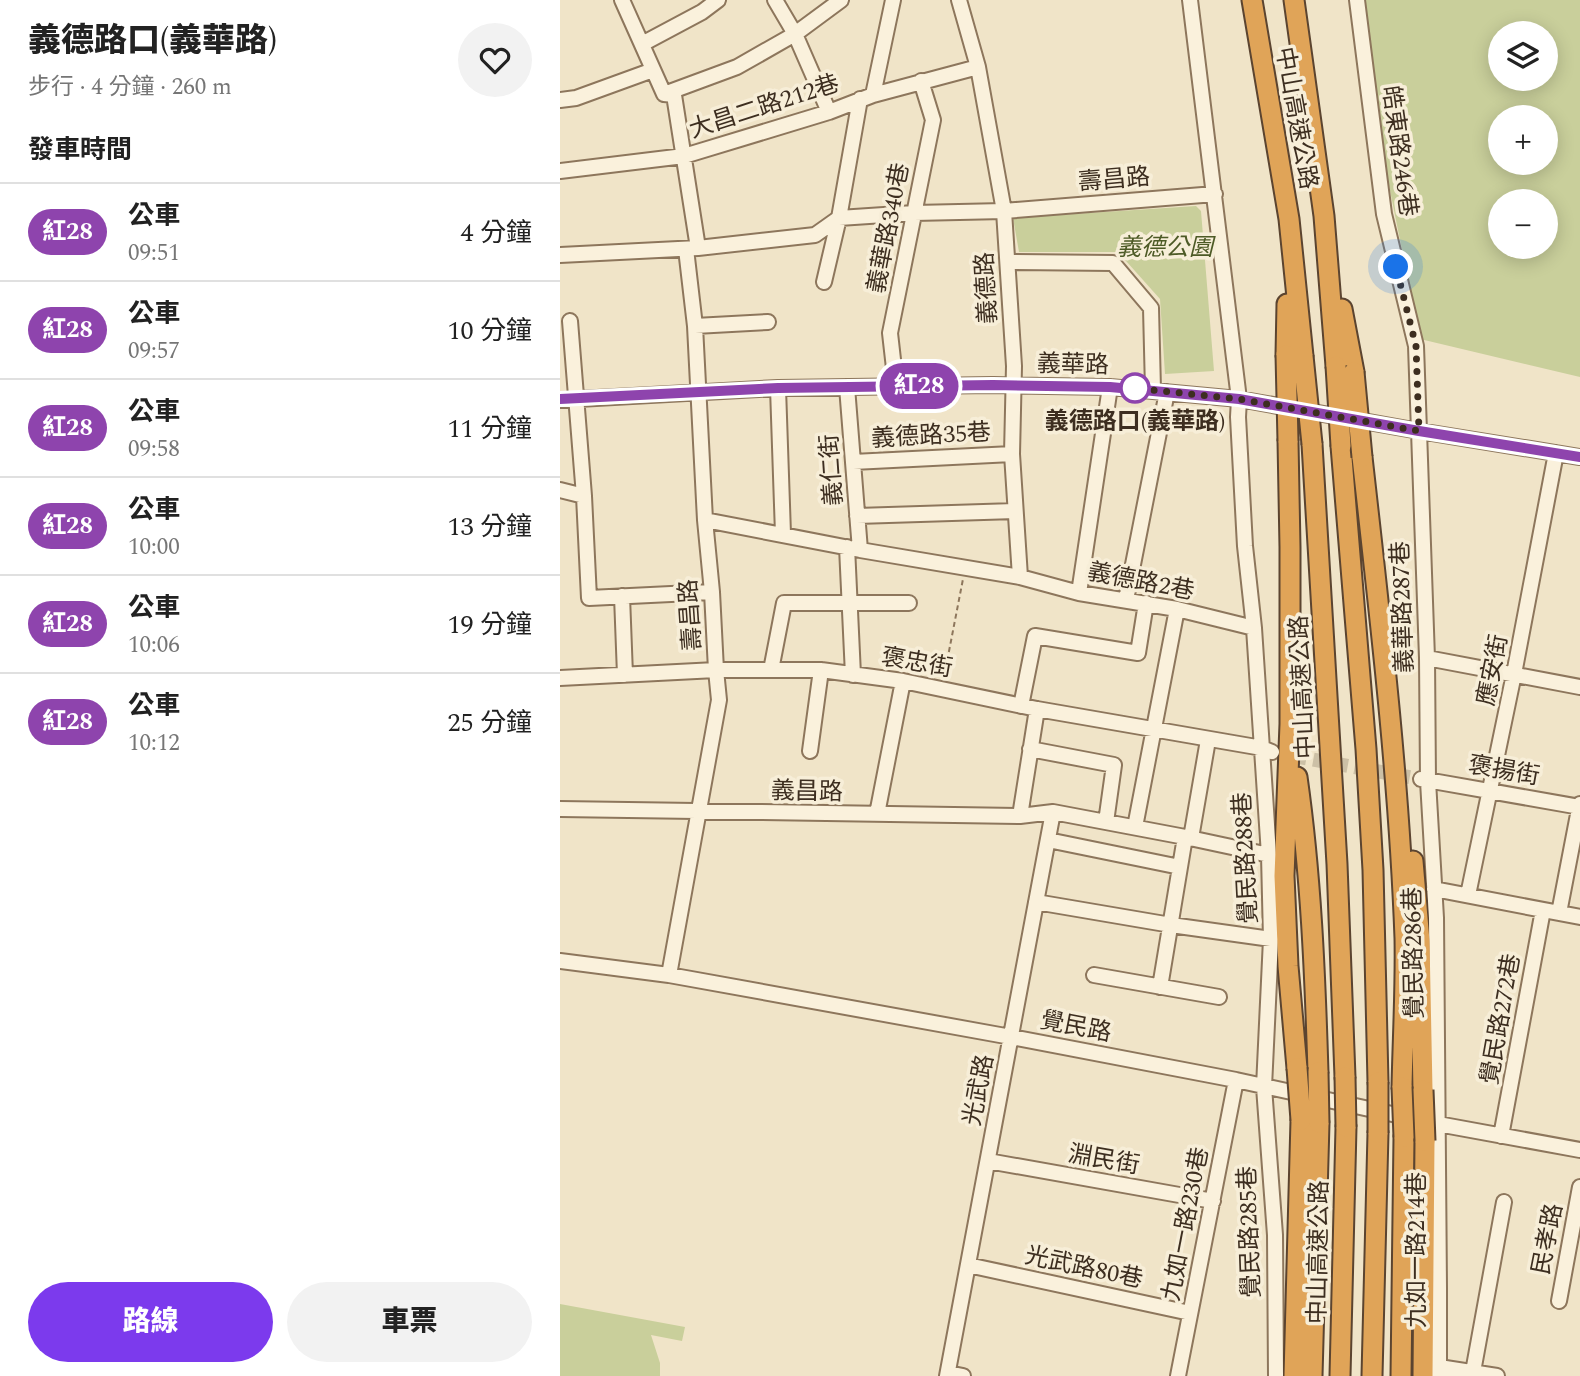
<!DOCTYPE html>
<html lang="zh-TW">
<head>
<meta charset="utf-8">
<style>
  :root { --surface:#fff; --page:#f2f2f2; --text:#222; --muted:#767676; --line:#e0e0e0; --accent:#7c3aed }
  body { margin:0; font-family:Spectral,"Noto Sans TC",serif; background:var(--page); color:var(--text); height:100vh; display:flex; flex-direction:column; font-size:26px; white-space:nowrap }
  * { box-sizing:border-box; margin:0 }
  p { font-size:23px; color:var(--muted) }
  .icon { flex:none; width:38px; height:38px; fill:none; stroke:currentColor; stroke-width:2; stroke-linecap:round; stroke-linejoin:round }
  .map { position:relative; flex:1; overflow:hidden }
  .side { display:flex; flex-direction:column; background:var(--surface); width:560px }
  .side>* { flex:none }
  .badge { padding:0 14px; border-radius:23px; font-size:24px; line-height:46px }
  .fabs { position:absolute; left:928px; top:21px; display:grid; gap:14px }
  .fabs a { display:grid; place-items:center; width:70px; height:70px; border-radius:50%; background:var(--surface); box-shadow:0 4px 18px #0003; font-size:35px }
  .you { position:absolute; width:35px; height:35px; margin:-18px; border:5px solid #fff; border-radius:50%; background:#1a73e8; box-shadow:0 0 0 10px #1a73e833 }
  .map>.badge { position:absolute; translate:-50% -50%; box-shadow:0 0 0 4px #fff }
  h2 { padding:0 28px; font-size:26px; line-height:63px }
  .round { display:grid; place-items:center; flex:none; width:74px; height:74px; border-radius:37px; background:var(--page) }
  .headline { display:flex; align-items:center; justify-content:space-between; height:119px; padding:0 28px }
  h1 { font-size:33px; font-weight:800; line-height:52px }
  .primary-button { display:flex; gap:14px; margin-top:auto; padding:14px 28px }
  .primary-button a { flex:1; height:80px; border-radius:42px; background:var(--accent); color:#fff; font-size:28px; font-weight:800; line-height:80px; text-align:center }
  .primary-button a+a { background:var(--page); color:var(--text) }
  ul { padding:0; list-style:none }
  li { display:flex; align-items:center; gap:21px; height:98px; padding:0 28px; border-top:2px solid var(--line) }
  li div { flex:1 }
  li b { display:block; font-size:26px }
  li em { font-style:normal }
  li .badge { min-width:77px; font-weight:700; text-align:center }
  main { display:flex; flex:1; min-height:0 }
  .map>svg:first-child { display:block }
  .green { fill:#c9cf9b; fill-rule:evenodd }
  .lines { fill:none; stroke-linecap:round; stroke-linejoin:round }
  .minor-tunnel { stroke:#ccc0a6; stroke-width:14; stroke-dasharray:14 7; stroke-linecap:butt }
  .minor-casing { stroke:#8d765c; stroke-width:18 }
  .highway-casing { stroke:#5b4430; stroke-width:23 }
  .path { stroke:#8d765c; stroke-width:2; stroke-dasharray:5 3.5; stroke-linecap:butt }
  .minor { stroke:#faf1dc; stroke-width:14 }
  .highway { stroke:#e0a458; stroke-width:19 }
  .highway-bridge-casing { stroke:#5b4430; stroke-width:23; stroke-linecap:butt }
  .highway-bridge { stroke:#e0a458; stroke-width:19 }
  .line-casing { stroke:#fff; stroke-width:16 }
  .line { stroke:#8e44ad; stroke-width:10 }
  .walk { stroke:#3d2e20; stroke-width:7; stroke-dasharray:0 12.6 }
  .stop-dot { fill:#fff; stroke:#8e44ad; stroke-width:3.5 }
  .labels { text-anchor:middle; stroke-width:7; stroke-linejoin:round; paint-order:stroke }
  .street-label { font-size:24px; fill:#3d2e20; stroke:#f7eed8 }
  .park-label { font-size:24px; font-style:italic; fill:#4d5a26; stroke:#f7eed8 }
  .stop-label { font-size:24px; font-weight:bold; fill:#3d2e20; stroke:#f7eed8 }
</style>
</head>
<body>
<main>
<section class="side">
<div class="headline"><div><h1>義德路口(義華路)</h1><p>步行 · 4 分鐘 · 260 m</p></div><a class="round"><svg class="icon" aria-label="heart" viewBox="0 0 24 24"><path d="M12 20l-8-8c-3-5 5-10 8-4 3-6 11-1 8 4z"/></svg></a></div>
<h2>發車時間</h2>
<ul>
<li><span class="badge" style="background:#8e44ad;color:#fff">紅28</span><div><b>公車</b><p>09:51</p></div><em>4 分鐘</em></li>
<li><span class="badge" style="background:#8e44ad;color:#fff">紅28</span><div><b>公車</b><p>09:57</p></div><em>10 分鐘</em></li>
<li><span class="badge" style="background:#8e44ad;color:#fff">紅28</span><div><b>公車</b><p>09:58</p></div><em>11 分鐘</em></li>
<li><span class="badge" style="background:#8e44ad;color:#fff">紅28</span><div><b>公車</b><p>10:00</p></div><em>13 分鐘</em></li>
<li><span class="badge" style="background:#8e44ad;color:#fff">紅28</span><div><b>公車</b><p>10:06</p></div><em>19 分鐘</em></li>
<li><span class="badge" style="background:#8e44ad;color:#fff">紅28</span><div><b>公車</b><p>10:12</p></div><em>25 分鐘</em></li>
</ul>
<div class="primary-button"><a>路線</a><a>車票</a></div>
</section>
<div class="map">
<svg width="1020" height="1376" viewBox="0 0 1020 1376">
  <rect width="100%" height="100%" fill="#f0e4c8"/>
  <path class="green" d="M 803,0 L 1020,0 L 1020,377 L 860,339 L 819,136 ZM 940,33 L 985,33 L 985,79 L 940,79 ZM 940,117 L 985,117 L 985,163 L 940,163 ZM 940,201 L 985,201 L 985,247 L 940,247 Z
    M 636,206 L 641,211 L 654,371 L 605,374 L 600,299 L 558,252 L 459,252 L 453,218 Z
    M 0,1304 L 125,1327 L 122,1341 L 91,1335 L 100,1363 L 100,1376 L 0,1376 Z"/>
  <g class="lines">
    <path class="minor-tunnel" d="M 712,752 L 860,779"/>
    <g class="minor-casing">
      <path id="minor" d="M 62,0 L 104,94
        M 215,0 L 235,34 L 269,112
        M 399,0 L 418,67 L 444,211 L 454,366 L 452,454 L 460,577
        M 630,0 L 679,399 L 678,417 L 685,546 L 694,628 L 709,855 L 711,939 L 704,1087 L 715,1235 L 716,1376
        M 797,0 L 824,214 L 856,346 L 867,658 L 868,781 L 876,918 L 879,1288 L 879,1376
        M 82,44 L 142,12 L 158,0
        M 104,94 L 177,67 L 235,34 L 281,0
        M 104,94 L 114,95 L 138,248
        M 313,95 L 333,0
        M 0,100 L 16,98 L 93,70
        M 0,171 L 124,156 L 269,112 L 313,95 L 418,67
        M 0,255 L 138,248 L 255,235 L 279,218 L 354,213 L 444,211 L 655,194
        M 448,262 L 553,263 L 591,308 L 593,390
        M 264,282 L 279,218 L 300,99
        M 10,321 L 24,496 L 29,598 L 152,592
        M 135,326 L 208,322
        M 336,386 L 330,333 L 373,120 L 361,81
        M 287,387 L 300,550
        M 218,388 L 223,534
        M 0,400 L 218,388 L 433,385 L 550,387 L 679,399 L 859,431 L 1020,457
        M 293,462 L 452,454
        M 0,490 L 24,496
        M 297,516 L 455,511
        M 145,520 L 300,550 L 460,577 L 519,593 L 617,609 L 694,628
        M 287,547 L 293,675
        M 519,593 L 550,387
        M 62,596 L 65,675
        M 566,600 L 607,392
        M 867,658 L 1020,687
        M 211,670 L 224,603 L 349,603
        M 0,678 L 156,670 L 261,670 L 343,681 L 477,709 L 702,748 L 712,752
        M 461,706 L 475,636 L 578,653 L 586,603
        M 470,749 L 554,765 L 546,822
        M 250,751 L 261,670
        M 861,779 L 1020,807
        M 0,809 L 460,816 L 493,812 L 625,837 L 709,855
        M 317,814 L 343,681
        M 460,816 L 477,709
        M 575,827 L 617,609
        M 631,838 L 648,740
        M 488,840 L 620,867
        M 874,889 L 1020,917
        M 908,895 L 954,674 L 996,453
        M 476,902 L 611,925 L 711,939
        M 999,913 L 1020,804
        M 0,961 L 109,975 L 451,1037 L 676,1080 L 878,1124 L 1020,1150
        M 109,975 L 159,700 L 156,670 L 152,592 L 145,520 L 135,326 L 126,249
        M 534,975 L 659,997
        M 600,987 L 625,837
        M 941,1136 L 983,910
        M 428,1161 L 653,1201
        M 408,1265 L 630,1313
        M 999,1301 L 1020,1187
        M 879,1367 L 937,1376
        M 913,1372 L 944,1202
        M 388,1373 L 403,1376
        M 387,1376 L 493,812
        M 618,1376 L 676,1080"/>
    </g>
    <g class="highway-casing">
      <path id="highway" d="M 692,0 L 729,219 L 743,356
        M 734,0 L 764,216 L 776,366
        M 782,309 L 794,372
        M 726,355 L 727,304
        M 728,441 L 730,547 L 730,724 L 724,876 L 728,966 L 737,1068
        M 752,444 L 777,864 L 785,1077
        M 781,446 L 806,749 L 813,870 L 818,1082
        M 802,457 C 820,617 839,777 845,938 C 846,988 843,1038 842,1087
        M 737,777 C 751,875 755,973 758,1072
        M 853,861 L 860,941 L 863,1090
        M 734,1376 L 741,1120
        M 752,1376 L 759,1123
        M 780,1376 L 786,1127
        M 812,1376 L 818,1133
        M 841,1376 L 844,1137
        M 863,1376 L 865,1141"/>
    </g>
    <path class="path" d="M 384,677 L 403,579"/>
    <use href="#minor" class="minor"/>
    <use href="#highway" class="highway"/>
    <g class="highway-bridge-casing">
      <path id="highway-bridge" d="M 726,355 L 728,441
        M 743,356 L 752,444
        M 776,366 L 781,446
        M 794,372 L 802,457
        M 737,1068 L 741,1120
        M 758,1072 L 759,1123
        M 785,1077 L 786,1127
        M 818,1082 L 818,1133
        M 842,1087 L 844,1137
        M 863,1090 L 865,1141"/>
    </g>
    <use href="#highway-bridge" class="highway-bridge"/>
  </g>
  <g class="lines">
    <g class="line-casing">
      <path id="line" d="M 0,399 L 218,388 L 433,385 L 550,387 L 679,399 L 859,431 L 1020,457"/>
    </g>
    <use href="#line" class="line"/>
    <path class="walk" d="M 575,388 L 572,388 L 679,399 L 859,431 L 856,346 L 836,267"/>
  </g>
  <circle class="stop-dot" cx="575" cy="388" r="14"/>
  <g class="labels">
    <g class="street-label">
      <text transform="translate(204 106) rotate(-18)" y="8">大昌二路212巷</text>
      <text transform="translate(737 118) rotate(80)" y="8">中山高速公路</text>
      <text transform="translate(840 151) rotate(82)" y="8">皓東路246巷</text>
      <text transform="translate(554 179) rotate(-5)" y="8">壽昌路</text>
      <text transform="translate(328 228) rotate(-79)" y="8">義華路340巷</text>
      <text transform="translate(426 288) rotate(-93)" y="8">義德路</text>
      <text transform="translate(513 364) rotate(1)" y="8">義華路</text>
      <text transform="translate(371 435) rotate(-3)" y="8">義德路35巷</text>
      <text transform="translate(271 470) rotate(-94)" y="8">義仁街</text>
      <text transform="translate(581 581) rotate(11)" y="8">義德路2巷</text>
      <text transform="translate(842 607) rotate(-92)" y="8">義華路287巷</text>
      <text transform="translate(130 615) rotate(-94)" y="8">壽昌路</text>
      <text transform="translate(357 662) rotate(10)" y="8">褒忠街</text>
      <text transform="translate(932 670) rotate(-79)" y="8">應安街</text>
      <text transform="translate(742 687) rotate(-93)" y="8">中山高速公路</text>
      <text transform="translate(944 770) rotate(10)" y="8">褒揚街</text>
      <text transform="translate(247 791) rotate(1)" y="8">義昌路</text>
      <text transform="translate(685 858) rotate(-93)" y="8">覺民路288巷</text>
      <text transform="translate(853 953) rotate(-91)" y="8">覺民路286巷</text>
      <text transform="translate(940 1019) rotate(-80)" y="8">覺民路272巷</text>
      <text transform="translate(516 1026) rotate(11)" y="8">覺民路</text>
      <text transform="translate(418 1090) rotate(-79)" y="8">光武路</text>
      <text transform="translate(544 1159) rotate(10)" y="8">淵民街</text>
      <text transform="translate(625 1224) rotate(-79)" y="8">九如一路230巷</text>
      <text transform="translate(689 1232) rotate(-92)" y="8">覺民路285巷</text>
      <text transform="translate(987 1239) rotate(-79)" y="8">民孝路</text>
      <text transform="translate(856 1250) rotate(-90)" y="8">九如一路214巷</text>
      <text transform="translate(758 1252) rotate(-89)" y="8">中山高速公路</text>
      <text transform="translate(524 1267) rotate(12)" y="8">光武路80巷</text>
    </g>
    <g class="park-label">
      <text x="605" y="255">義德公園</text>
    </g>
    <g class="stop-label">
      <text x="575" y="429">義德路口(義華路)</text>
    </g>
  </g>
</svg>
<div class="fabs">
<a><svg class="icon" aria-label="layers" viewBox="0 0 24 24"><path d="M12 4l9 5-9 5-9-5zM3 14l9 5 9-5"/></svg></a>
<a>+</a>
<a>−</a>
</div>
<div class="you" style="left:836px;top:267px"></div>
<b class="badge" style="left:359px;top:386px;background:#8e44ad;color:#fff">紅28</b>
</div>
</main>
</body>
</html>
